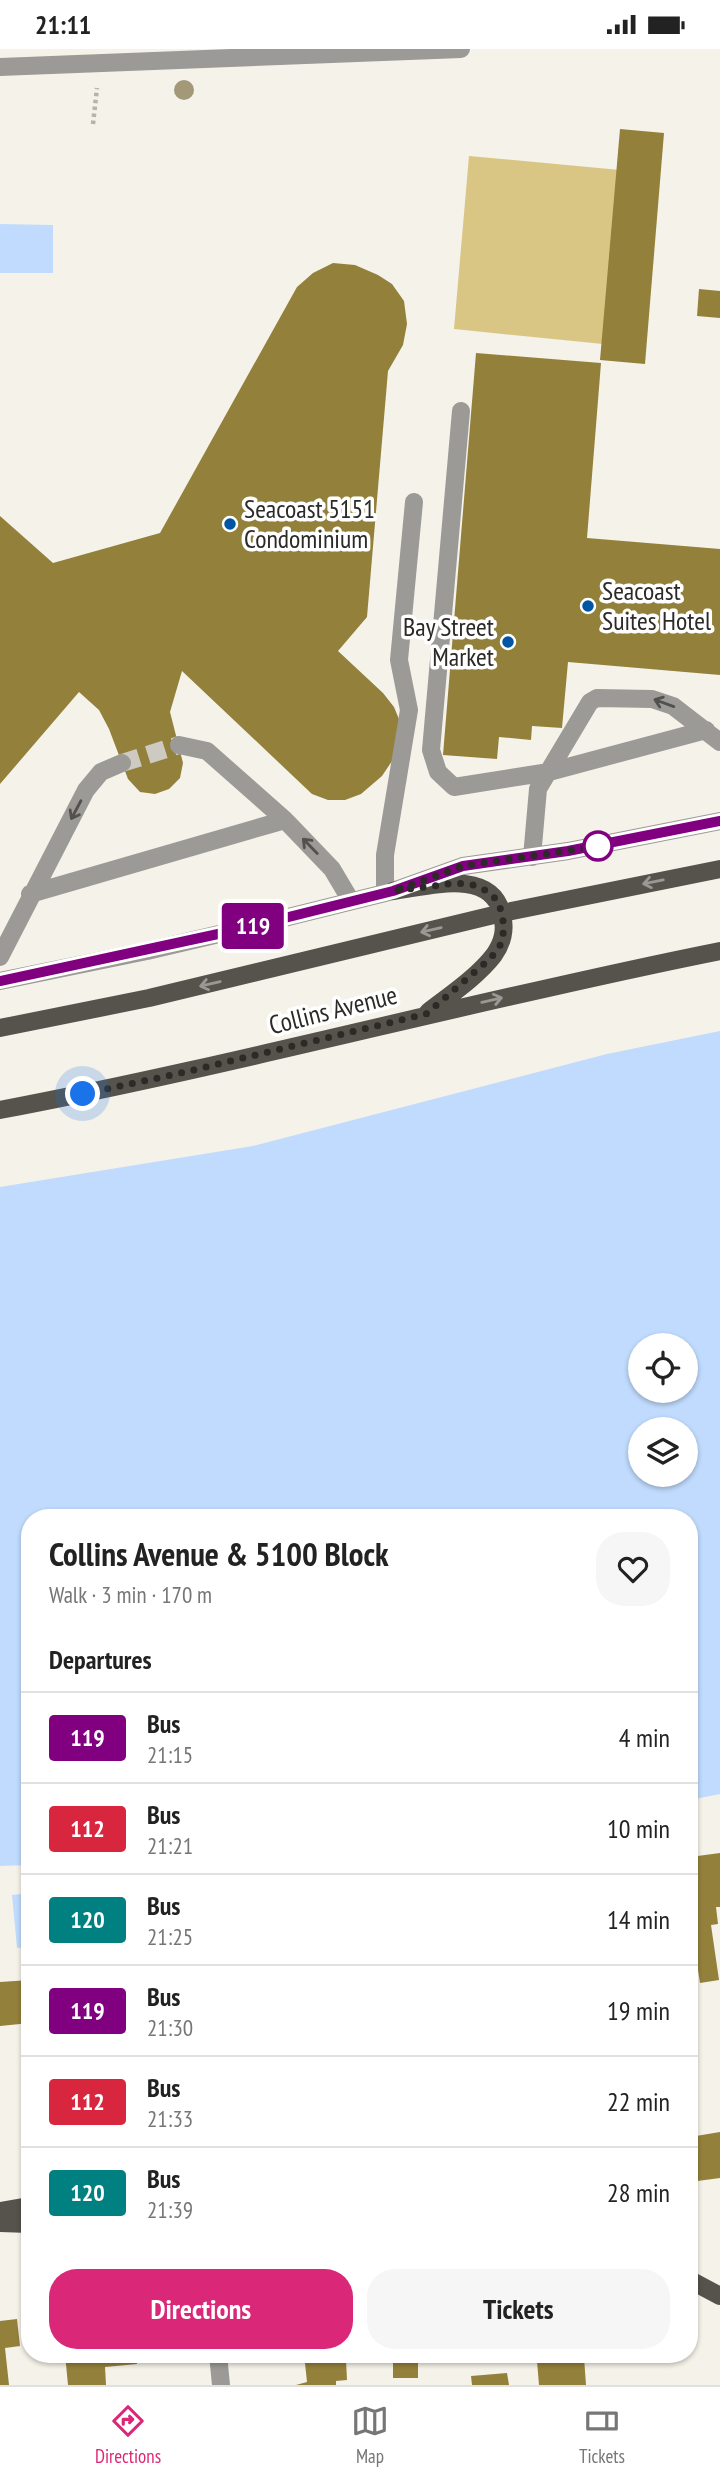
<!DOCTYPE html>
<html lang="en">
<head>
<meta charset="utf-8">
<style>
  :root { --surface:#fff; --page:#f6f6f6; --text:#222; --muted:#767676; --line:#e0e0e0; --accent:#db2777 }
  body { margin:0; font-family:"PT Sans Narrow",sans-serif; background:var(--page); color:var(--text); height:100vh; display:flex; flex-direction:column; font-size:26px; white-space:nowrap }
  * { box-sizing:border-box; margin:0 }
  p { font-size:23px; color:var(--muted) }
  .icon { flex:none; width:38px; height:38px; fill:none; stroke:currentColor; stroke-width:2; stroke-linecap:round; stroke-linejoin:round }
  .map { position:relative; flex:1; overflow:hidden }
  .sheet { position:absolute; left:21px; top:1460px; width:677px; height:854px; display:flex; flex-direction:column; background:var(--surface); border-radius:28px; box-shadow:0 2px 5px #0004 }
  .sheet>* { flex:none }
  .badge { padding:0 14px; border-radius:5px; font-size:24px; line-height:46px }
  .fabs { position:absolute; left:628px; top:1284px; display:grid; gap:14px }
  .fabs a { display:grid; place-items:center; width:70px; height:70px; border-radius:50%; background:var(--surface); box-shadow:0 2px 5px #0004; font-size:35px }
  .you { position:absolute; width:35px; height:35px; margin:-18px; border:5px solid #fff; border-radius:50%; background:#1a73e8; box-shadow:0 0 0 10px #1a73e833 }
  .map>.badge { position:absolute; translate:-50% -50%; box-shadow:0 0 0 4px #fff }
  h2 { padding:0 28px; font-size:26px; line-height:63px }
  .round { display:grid; place-items:center; flex:none; width:74px; height:74px; border-radius:28px; background:var(--page) }
  .overview { display:flex; align-items:center; justify-content:space-between; height:119px; padding:0 28px }
  h1 { font-size:33px; font-weight:700; line-height:52px }
  .primary-button { display:flex; gap:14px; margin-top:auto; padding:14px 28px }
  .primary-button a { flex:1; height:80px; border-radius:28px; background:var(--accent); color:#fff; font-size:28px; font-weight:700; line-height:80px; text-align:center }
  .primary-button a+a { background:var(--page); color:var(--text) }
  ul { padding:0; list-style:none }
  li { display:flex; align-items:center; gap:21px; height:91px; padding:0 28px; border-top:2px solid var(--line) }
  li div { flex:1 }
  li b { display:block; font-size:26px }
  li em { font-style:normal }
  li .badge { min-width:77px; font-weight:700; text-align:center }
  .status { display:flex; justify-content:space-between; align-items:center; height:49px; padding:0 35px; background:var(--surface); direction:ltr }
  .status svg { height:19px; fill:currentColor }
  .tabs { display:flex; justify-content:space-around; align-items:center; height:98px; border-top:2px solid var(--line); background:var(--surface); font-size:19px; color:var(--muted) }
  .tabs a { display:grid; justify-items:center; gap:4px }
  .tabs .current { color:var(--accent) }
  .map>svg:first-child { display:block }
  .green { fill:#d9c685 }
  .water { fill:#c0dbfd; fill-rule:evenodd }
  .building { fill:#93803b }
  .lines { fill:none; stroke-linecap:round; stroke-linejoin:round }
  .minor-tunnel { stroke:#cdcac2; stroke-width:18; stroke-dasharray:18 9; stroke-linecap:butt }
  .path { stroke:#b5b3ab; stroke-width:4.5; stroke-dasharray:3.5 3.5; stroke-linecap:butt }
  .minor { stroke:#9b9a96; stroke-width:18 }
  .major { stroke:#55534c; stroke-width:18 }
  .tree { fill:#a39979 }
  .oneway { stroke:#52514e }
  .oneway2 { stroke:#999894 }
  .line-casing { stroke:#fff; stroke-width:16 }
  .line { stroke:#800080; stroke-width:10 }
  .walk { stroke:#2b2a27; stroke-width:7; stroke-dasharray:0 12.6 }
  .poi-dot { fill:#0056a3; stroke:#fff; stroke-width:2.5 }
  .stop-dot { fill:#fff; stroke:#800080; stroke-width:3.5 }
  .labels { text-anchor:middle; stroke-width:7; stroke-linejoin:round; paint-order:stroke }
  .poi-label { font-size:26px; fill:#2b2a27; stroke:#fff; text-anchor:start }
  .street-label { font-size:26px; fill:#2b2a27; stroke:#fff }
</style>
</head>
<body>
<div class="status"><b>21:11</b><svg viewBox="0 0 49 12"><path d="M0 12V9h3v3zM5 12V6h3v6zM10 12V3h3v9zM15 12V0h3v12zM26 1h20v11H26zM47 4h2v5h-2z"/></svg></div>
<div class="map">
<svg width="720" height="2336" viewBox="0 0 720 2336">
  <rect width="100%" height="100%" fill="#f5f2e9"/>
  <path class="green" d="M 469,107 L 620,121 L 603,295 L 454,280 Z"/>
  <path class="water" d="M 0,175 L 53,176 L 53,224 L 0,224 Z
    M 720,982 L 720,1745 L 690,1751 L 690,1468 L 30,1468 L 30,1816 L 0,1817 L 0,1138 L 253,1097 L 607,1005 ZM 640,1297 L 686,1297 L 686,1342 L 640,1342 ZM 640,1381 L 686,1381 L 686,1426 L 640,1426 Z
    M 30,1844 L 30,1898 L 17,1899 L 12,1846 Z"/>
  <path class="building" d="M 620,80 L 664,84 L 645,315 L 600,311 Z
    M 333,214 L 355,216 L 378,226 L 392,235 L 404,252 L 407,275 L 403,296 L 388,322 L 367,568 L 338,602 L 383,644 L 394,658 L 401,675 L 396,706 L 382,727 L 361,745 L 345,751 L 328,751 L 312,745 L 182,622 L 170,663 L 183,714 L 180,729 L 169,740 L 155,745 L 140,743 L 128,730 L 109,680 L 99,661 L 79,643 L 0,735 L 0,467 L 53,514 L 160,484 L 297,238 L 313,224 Z
    M 699,240 L 720,242 L 720,269 L 697,267 Z
    M 476,304 L 601,314 L 587,489 L 720,500 L 720,626 L 568,613 L 562,679 L 532,677 L 531,691 L 499,688 L 497,710 L 443,706 Z
    M 720,1804 L 720,1858 L 716,1858 L 718,1875 L 711,1876 L 719,1931 L 700,1934 L 692,1881 L 690,1881 L 690,1808 Z
    M 30,1931 L 30,1974 L 0,1977 L 0,1933 Z
    M 720,2083 L 720,2129 L 690,2133 L 690,2088 Z
    M 17,2270 L 20,2297 L 5,2299 L 9,2336 L 0,2336 L 0,2272 Z
    M 65,2305 L 136,2305 L 137,2315 L 105,2318 L 106,2336 L 68,2336 Z
    M 304,2305 L 380,2305 L 380,2308 L 346,2311 L 347,2331 L 336,2332 L 336,2336 L 296,2336 L 307,2333 Z
    M 393,2305 L 418,2305 L 418,2329 L 393,2329 Z
    M 515,2305 L 593,2305 L 593,2307 L 584,2308 L 586,2336 L 539,2336 L 537,2312 L 515,2314 Z
    M 507,2324 L 509,2336 L 472,2336 L 471,2327 Z"/>
  <g class="lines">
    <path class="minor-tunnel" d="M 122,714 L 179,696"/>
    <path class="path" d="M 93,75 L 97,39"/>
    <path class="minor" d="M 0,18 L 461,0
      M 461,362 L 431,701 L 438,723 L 454,738 L 549,723 L 706,681
      M 179,696 L 207,702 L 285,771 L 332,820 L 351,852
      M 532,808 L 538,740 L 590,653 L 597,649 L 652,650 L 673,657 L 720,693
      M 385,843 L 385,806 L 409,661 L 399,611 L 414,453
      M 30,845 L 285,771
      M 0,908 L 86,741 L 101,723 L 122,714
      M 0,932 L 147,902 L 232,882 L 393,842 L 463,817 L 568,802 L 720,772
      M 218,2305 L 221,2336"/>
    <path class="major" d="M 393,842 C 427,838 491,818 502,865 C 506,881 503,893 494,906 C 477,928 450,946 428,963
      M 0,979 L 149,949 L 502,864 L 720,820
      M 0,1061 C 242,1015 479,950 720,902
      M 0,2162 L 30,2157
      M 0,2174 L 30,2175
      M 690,2231 L 720,2247"/>
  </g>
  <circle class="tree" cx="184" cy="41" r="10"/>
  <defs><path id="oneway-shaft" d="M-6 0H5M1.5-3L5.5 0L1.5 3" fill="none" stroke-width="1.6" stroke-linecap="round" stroke-linejoin="round" transform="scale(1.75)"/></defs>
  <g class="oneway">
    <use href="#oneway-shaft" transform="translate(664 654) rotate(-160)"/>
    <use href="#oneway-shaft" transform="translate(76 761) rotate(118)"/>
    <use href="#oneway-shaft" transform="translate(310 797) rotate(-134)"/>
  </g>
  <g class="oneway2">
    <use href="#oneway-shaft" transform="translate(653 833) rotate(169)"/>
    <use href="#oneway-shaft" transform="translate(431 881) rotate(167)"/>
    <use href="#oneway-shaft" transform="translate(210 935) rotate(167)"/>
    <use href="#oneway-shaft" transform="translate(492 951) rotate(-13)"/>
  </g>
  <g class="lines">
    <g class="line-casing">
      <path id="line" d="M 0,932 L 232,882 L 393,842 L 463,817 L 568,802 L 720,772"/>
    </g>
    <use href="#line" class="line"/>
    <path class="walk" d="M 83,1045 L 181,1024 L 426,965 L 491,909 L 501,895 L 504,880 L 502,864 L 497,851 L 487,842 L 473,836 L 457,834 L 393,842 L 463,817 L 598,797"/>
  </g>
  <g class="poi-dot">
    <circle cx="230" cy="475" r="7"/>
    <circle cx="588" cy="557" r="7"/>
    <circle cx="508" cy="593" r="7"/>
  </g>
  <circle class="stop-dot" cx="598" cy="797" r="14"/>
  <g class="labels">
    <g class="poi-label">
      <text x="244" y="469">Seacoast 5151<tspan x="244" dy="30">Condominium</tspan></text>
      <text x="602" y="551">Seacoast<tspan x="602" dy="30">Suites Hotel</tspan></text>
      <text x="494" y="587" text-anchor="end">Bay Street<tspan x="494" dy="30">Market</tspan></text>
    </g>
    <g class="street-label">
      <text transform="translate(333 961) rotate(-14)" y="9">Collins Avenue</text>
    </g>
  </g>
</svg>
<div class="fabs">
<a><svg class="icon" aria-label="locate" viewBox="0 0 24 24"><circle cx="12" cy="12" r="6"/><path d="M12 2v4M12 18v4M2 12h4M18 12h4"/></svg></a>
<a><svg class="icon" aria-label="layers" viewBox="0 0 24 24"><path d="M12 4l9 5-9 5-9-5zM3 14l9 5 9-5"/></svg></a>
</div>
<div class="you" style="left:83px;top:1045px"></div>
<b class="badge" style="left:253px;top:877px;background:#800080;color:#fff">119</b>
<section class="sheet">
<div class="overview"><div><h1>Collins Avenue &amp; 5100 Block</h1><p>Walk · 3 min · 170 m</p></div><a class="round"><svg class="icon" aria-label="heart" viewBox="0 0 24 24"><path d="M12 20l-8-8c-3-5 5-10 8-4 3-6 11-1 8 4z"/></svg></a></div>
<h2>Departures</h2>
<ul>
<li><span class="badge" style="background:#800080;color:#fff">119</span><div><b>Bus</b><p>21:15</p></div><em>4 min</em></li>
<li><span class="badge" style="background:#d7263d;color:#fff">112</span><div><b>Bus</b><p>21:21</p></div><em>10 min</em></li>
<li><span class="badge" style="background:#008080;color:#fff">120</span><div><b>Bus</b><p>21:25</p></div><em>14 min</em></li>
<li><span class="badge" style="background:#800080;color:#fff">119</span><div><b>Bus</b><p>21:30</p></div><em>19 min</em></li>
<li><span class="badge" style="background:#d7263d;color:#fff">112</span><div><b>Bus</b><p>21:33</p></div><em>22 min</em></li>
<li><span class="badge" style="background:#008080;color:#fff">120</span><div><b>Bus</b><p>21:39</p></div><em>28 min</em></li>
</ul>
<div class="primary-button"><a>Directions</a><a>Tickets</a></div>
</section>
</div>
<nav class="tabs">
<a class="current"><svg class="icon" aria-label="directions" viewBox="0 0 24 24"><path d="M12 3l9 9-9 9-9-9zM9 14v-3h6M13 9l2 2-2 2"/></svg>Directions</a>
<a><svg class="icon" aria-label="map" viewBox="0 0 24 24"><path d="M3 6l6-2 6 2 6-2v14l-6 2-6-2-6 2zM9 4v14M15 6v14"/></svg>Map</a>
<a><svg class="icon" aria-label="tickets" viewBox="0 0 24 24"><path d="M3 7h18v10H3zM15 7v10"/></svg>Tickets</a>
</nav>
</body>
</html>
